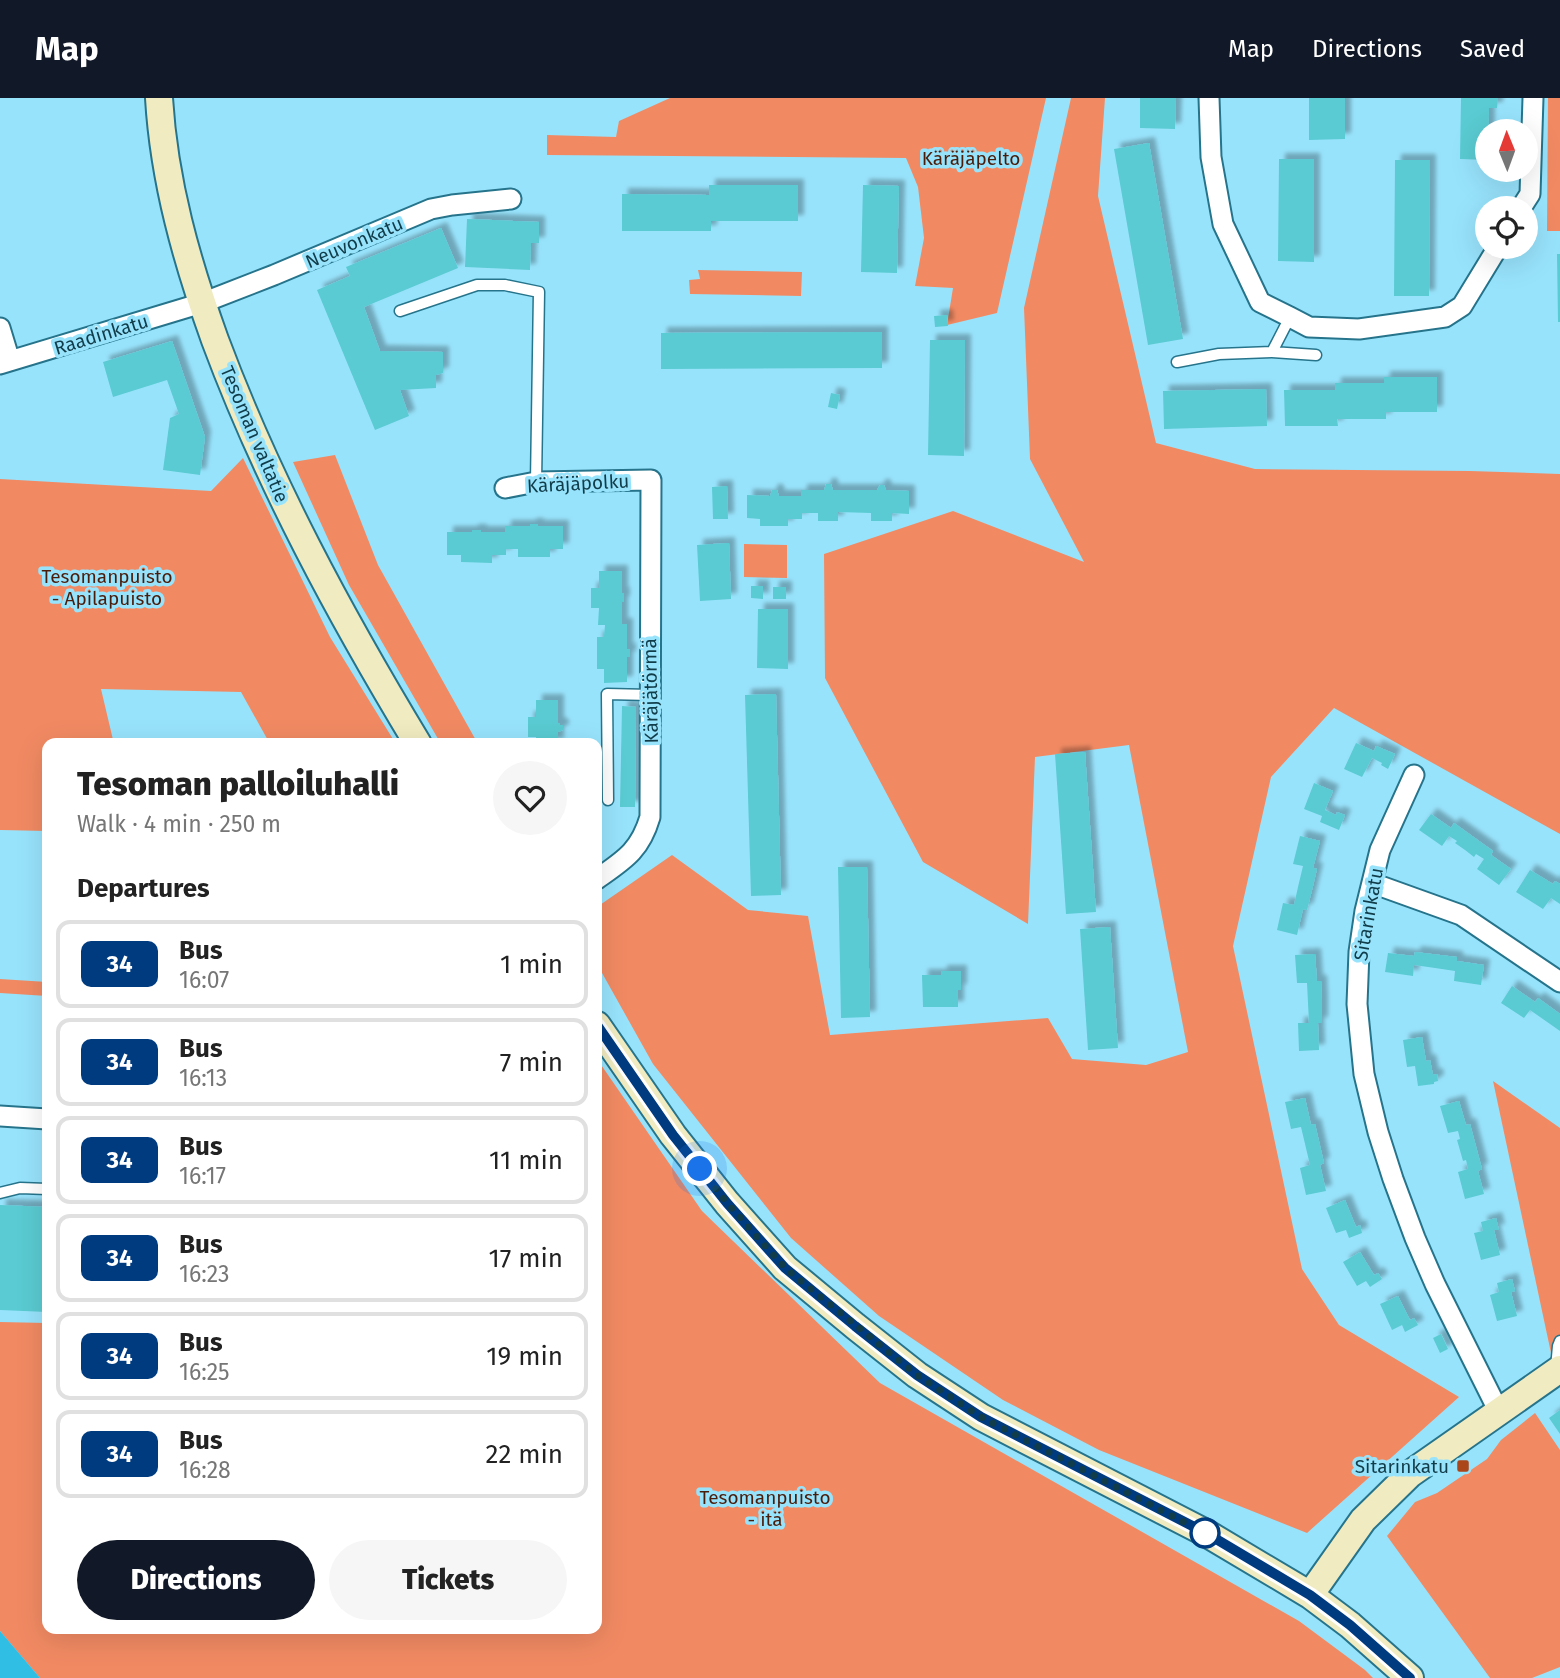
<!DOCTYPE html>
<html lang="en">
<head>
<meta charset="utf-8">
<style>
  :root { --surface:#fff; --page:#f6f6f6; --text:#222; --muted:#767676; --line:#e0e0e0; --accent:#111827 }
  body { margin:0; font-family:"Fira Sans",sans-serif; background:var(--page); color:var(--text); height:100vh; display:flex; flex-direction:column; font-size:26px; white-space:nowrap }
  * { box-sizing:border-box; margin:0 }
  p { font-size:23px; color:var(--muted) }
  .icon { flex:none; width:38px; height:38px; fill:none; stroke:currentColor; stroke-width:2; stroke-linecap:round; stroke-linejoin:round }
  .map { position:relative; flex:1; overflow:hidden }
  .side { position:absolute; left:42px; top:640px; width:560px; height:896px; display:flex; flex-direction:column; background:var(--surface); border-radius:14px; box-shadow:0 7px 28px #0002 }
  .side>* { flex:none }
  .badge { padding:0 14px; border-radius:10px; font-size:24px; line-height:46px }
  .needle { width:46px; rotate:359deg }
  .tools { position:absolute; left:1475px; top:21px; display:grid; gap:14px }
  .tools a { display:grid; place-items:center; width:63px; height:63px; border-radius:50%; background:var(--surface); box-shadow:0 7px 28px #0002; font-size:35px }
  .you { position:absolute; width:35px; height:35px; margin:-18px; border:5px solid #fff; border-radius:50%; background:#1a73e8; box-shadow:0 0 0 10px #1a73e833 }
  .map>.badge { position:absolute; translate:-50% -50%; box-shadow:0 0 0 4px #fff }
  h2 { padding:0 35px; font-size:26px; line-height:63px }
  .round { display:grid; place-items:center; flex:none; width:74px; height:74px; border-radius:37px; background:var(--page) }
  .headline { display:flex; align-items:center; justify-content:space-between; height:119px; padding:0 35px }
  h1 { font-size:33px; font-weight:800; line-height:52px }
  .primary-button { display:flex; gap:14px; margin-top:auto; padding:14px 35px }
  .primary-button a { flex:1; height:80px; border-radius:42px; background:var(--accent); color:#fff; font-size:28px; font-weight:800; line-height:80px; text-align:center }
  .primary-button a+a { background:var(--page); color:var(--text) }
  ul { padding:0; list-style:none }
  li { display:flex; align-items:center; gap:21px; height:88px; margin:0 14px 10px; padding:0 21px; border:4px solid var(--line); border-radius:14px }
  li div { flex:1 }
  li b { display:block; font-size:26px }
  li em { font-style:normal }
  li .badge { min-width:77px; font-weight:700; text-align:center }
  header { display:flex; align-items:center; gap:42px; box-sizing:border-box; height:98px; padding:0 35px; background:var(--accent); color:#fff }
  header strong { font-size:33px }
  nav { display:flex; gap:38px; margin-inline-start:auto; font-size:24px }
  .map>svg:first-child { display:block }
  .green { fill:#f18a63 }
  .water { fill:#30bee4 }
  .building { fill:#5acbd2; filter:url(#shadow) }
  .lines { fill:none; stroke-linecap:round; stroke-linejoin:round }
  .lane-casing { stroke:#26748b; stroke-width:13 }
  .street-casing { stroke:#26748b; stroke-width:23 }
  .secondary-casing { stroke:#26748b; stroke-width:30 }
  .lane { stroke:#fff; stroke-width:10 }
  .street { stroke:#fff; stroke-width:19 }
  .secondary { stroke:#f1ebc1; stroke-width:26 }
  .line-casing { stroke:#fff; stroke-width:16 }
  .line { stroke:#003b80; stroke-width:10 }
  .walk { stroke:#113c49; stroke-width:7; stroke-dasharray:0 12.6 }
  .poi-dot { fill:#ab451a; stroke:#98e3fc; stroke-width:2.5 }
  .stop-dot { fill:#fff; stroke:#003b80; stroke-width:3.5 }
  .labels { text-anchor:middle; stroke-width:7; stroke-linejoin:round; paint-order:stroke }
  .park-label { font-size:19px; fill:#4a1d0b; stroke:#98e3fc }
  .street-label { font-size:19px; fill:#113c49; stroke:#98e3fc }
  .poi-label { font-size:19px; fill:#113c49; stroke:#98e3fc; text-anchor:end }
</style>
</head>
<body>
<header>
<strong>Map</strong>
<nav><a>Map</a><a>Directions</a><a>Saved</a></nav>
</header>
<div class="map">
<svg width="1560" height="1580" viewBox="0 0 1560 1580">
  <defs>
    <filter id="shadow"><feDropShadow dx="6" dy="-6" stdDeviation="2" flood-color="#0004"/></filter>
  </defs>
  <rect width="100%" height="100%" fill="#98e3fc"/>
  <path class="green" d="M 670,0 L 1046,0 L 997,215 L 947,227 L 953,190 L 915,188 L 924,140 L 918,89 L 906,60 L 547,57 L 547,37 L 616,39 L 619,23 Z
    M 1071,0 L 1105,0 L 1098,98 L 1156,345 L 1255,371 L 1470,373 L 1560,376 L 1560,736 L 1334,610 L 1271,679 L 1233,848 L 1302,1171 L 1339,1227 L 1459,1299 L 1307,1435 L 1099,1352 L 1003,1302 L 879,1218 L 791,1140 L 653,966 L 597,866 L 597,809 L 672,757 L 748,812 L 808,818 L 830,937 L 1048,920 L 1072,961 L 1146,967 L 1188,954 L 1129,647 L 1035,659 L 1028,826 L 923,764 L 825,580 L 824,456 L 953,413 L 1084,464 L 1030,361 L 1024,210 Z
    M 1548,0 L 1560,0 L 1560,133 L 1547,133 Z
    M 698,172 L 802,174 L 801,198 L 690,196 L 689,182 L 700,181 Z
    M 335,357 L 378,467 L 478,646 L 441,646 L 349,487 L 293,364 Z
    M 243,360 L 330,539 L 396,646 L 270,646 L 241,594 L 101,591 L 114,646 L 47,646 L 47,733 L 0,732 L 0,381 L 211,393 Z
    M 744,446 L 787,447 L 787,480 L 744,479 Z
    M 0,881 L 47,884 L 47,898 L 0,895 Z
    M 597,961 L 702,1113 L 880,1285 L 1299,1523 L 1365,1572 L 1373,1580 L 40,1580 L 0,1533 L 0,1224 L 47,1225 L 47,1531 L 597,1531 Z
    M 1493,983 L 1560,1030 L 1560,1249 L 1551,1255 Z
    M 1535,1315 L 1560,1352 L 1560,1569 L 1532,1580 L 1490,1580 L 1387,1438 L 1415,1404 L 1437,1395 L 1487,1361 L 1501,1342 Z"/>
  <path class="water" d="M 0,1533 L 40,1580 L 0,1580 Z"/>
  <path class="building" d="M 1140,0 L 1176,0 L 1175,31 L 1140,30 Z
    M 1309,0 L 1345,0 L 1345,41 L 1309,42 Z
    M 1461,0 L 1498,0 L 1497,10 L 1489,10 L 1488,62 L 1460,61 Z
    M 1149,45 L 1183,241 L 1148,247 L 1114,51 Z
    M 1279,61 L 1314,61 L 1314,164 L 1278,163 Z
    M 1395,62 L 1430,62 L 1429,198 L 1394,198 Z
    M 709,87 L 798,87 L 798,123 L 711,123 L 711,133 L 622,133 L 622,96 L 709,97 Z
    M 863,87 L 899,88 L 897,175 L 861,174 Z
    M 467,121 L 539,124 L 539,145 L 531,145 L 530,172 L 465,169 Z
    M 441,130 L 458,170 L 364,209 L 380,253 L 443,254 L 443,275 L 436,277 L 436,290 L 400,292 L 409,318 L 375,332 L 317,192 L 350,178 L 346,169 Z
    M 1557,156 L 1560,156 L 1560,224 L 1558,224 Z
    M 947,217 L 948,228 L 935,229 L 934,218 Z
    M 882,234 L 882,270 L 661,271 L 661,235 Z
    M 930,242 L 965,242 L 964,358 L 928,357 Z
    M 172,243 L 205,339 L 200,377 L 163,372 L 170,320 L 179,316 L 167,282 L 113,299 L 103,264 Z
    M 1384,279 L 1437,279 L 1437,314 L 1386,314 L 1386,321 L 1337,321 L 1338,328 L 1285,328 L 1284,292 L 1335,292 L 1335,285 L 1384,285 Z
    M 1266,291 L 1267,328 L 1164,331 L 1163,293 Z
    M 831,295 L 840,297 L 837,311 L 828,309 Z
    M 826,386 L 831,386 L 833,392 L 877,392 L 880,387 L 884,387 L 886,392 L 909,393 L 909,416 L 892,415 L 892,423 L 871,423 L 871,415 L 838,414 L 838,423 L 818,423 L 818,415 L 802,415 L 802,421 L 788,421 L 788,428 L 760,428 L 760,421 L 747,420 L 747,397 L 770,398 L 772,392 L 777,392 L 779,398 L 801,398 L 801,392 L 824,392 Z
    M 727,388 L 728,421 L 713,421 L 712,389 Z
    M 530,426 L 538,426 L 538,428 L 563,428 L 563,451 L 550,451 L 550,459 L 518,459 L 518,451 L 506,451 L 506,457 L 492,457 L 492,465 L 461,464 L 461,457 L 447,457 L 447,434 L 472,434 L 472,432 L 481,432 L 481,434 L 505,434 L 505,428 L 530,428 Z
    M 729,445 L 731,501 L 700,503 L 697,447 Z
    M 599,473 L 622,473 L 622,495 L 624,495 L 624,504 L 622,504 L 622,526 L 627,526 L 627,551 L 630,551 L 630,559 L 627,559 L 627,584 L 604,585 L 604,571 L 597,571 L 597,539 L 604,539 L 605,527 L 598,527 L 599,510 L 591,510 L 591,490 L 599,490 Z
    M 751,488 L 763,488 L 763,501 L 751,500 Z
    M 773,489 L 786,489 L 786,501 L 773,501 Z
    M 758,511 L 788,511 L 788,571 L 757,570 Z
    M 776,596 L 781,797 L 751,798 L 745,597 Z
    M 536,602 L 558,602 L 558,625 L 560,625 L 560,627 L 563,627 L 563,632 L 558,634 L 558,646 L 536,646 L 536,639 L 528,639 L 528,619 L 536,619 Z
    M 622,608 L 636,609 L 635,709 L 620,709 Z
    M 1356,645 L 1374,653 L 1376,648 L 1395,656 L 1388,671 L 1381,667 L 1382,665 L 1372,660 L 1362,679 L 1344,671 Z
    M 1085,654 L 1096,814 L 1066,816 L 1055,656 Z
    M 1314,685 L 1333,693 L 1325,712 L 1336,717 L 1337,714 L 1345,717 L 1339,732 L 1320,724 L 1322,718 L 1304,711 Z
    M 1431,716 L 1451,730 L 1454,725 L 1493,753 L 1491,757 L 1511,771 L 1499,787 L 1477,771 L 1484,761 L 1476,756 L 1474,759 L 1465,752 L 1455,745 L 1457,743 L 1449,738 L 1442,748 L 1419,732 Z
    M 1300,738 L 1320,743 L 1313,770 L 1317,771 L 1312,792 L 1307,812 L 1303,811 L 1297,837 L 1277,832 L 1283,805 L 1294,807 L 1298,789 L 1303,768 L 1293,766 Z
    M 838,769 L 867,769 L 870,919 L 841,920 Z
    M 1530,772 L 1553,786 L 1555,783 L 1560,786 L 1560,806 L 1551,800 L 1543,811 L 1516,794 Z
    M 1110,829 L 1118,950 L 1088,952 L 1080,831 Z
    M 1415,854 L 1457,859 L 1457,863 L 1484,867 L 1481,887 L 1454,883 L 1455,873 L 1435,870 L 1414,867 L 1413,878 L 1385,874 L 1388,855 L 1414,858 Z
    M 1315,856 L 1317,883 L 1321,883 L 1322,904 L 1322,925 L 1318,925 L 1319,952 L 1299,953 L 1298,925 L 1309,925 L 1307,885 L 1297,885 L 1295,857 Z
    M 941,873 L 961,873 L 961,892 L 958,892 L 958,909 L 923,909 L 922,877 L 941,877 Z
    M 1512,888 L 1535,904 L 1538,900 L 1560,916 L 1560,933 L 1530,912 L 1524,920 L 1501,905 Z
    M 1422,939 L 1426,963 L 1430,962 L 1433,977 L 1437,976 L 1438,983 L 1434,984 L 1434,986 L 1418,988 L 1415,968 L 1407,969 L 1403,942 Z
    M 1305,1000 L 1311,1027 L 1315,1026 L 1324,1065 L 1320,1067 L 1326,1093 L 1306,1097 L 1300,1070 L 1310,1067 L 1301,1029 L 1291,1031 L 1285,1004 Z
    M 1459,1003 L 1466,1027 L 1470,1026 L 1482,1071 L 1478,1073 L 1484,1096 L 1465,1101 L 1458,1074 L 1468,1071 L 1466,1062 L 1463,1063 L 1457,1042 L 1460,1041 L 1458,1033 L 1448,1035 L 1440,1008 Z
    M 1345,1102 L 1356,1129 L 1360,1127 L 1362,1135 L 1349,1140 L 1346,1132 L 1336,1135 L 1326,1110 Z
    M 0,1107 L 47,1109 L 47,1214 L 0,1212 Z
    M 1496,1120 L 1499,1132 L 1494,1132 L 1500,1157 L 1481,1162 L 1474,1135 L 1483,1133 L 1481,1124 Z
    M 1360,1154 L 1374,1177 L 1378,1175 L 1382,1181 L 1370,1189 L 1366,1183 L 1357,1188 L 1343,1164 Z
    M 1512,1181 L 1515,1193 L 1511,1194 L 1517,1218 L 1497,1223 L 1490,1197 L 1499,1194 L 1497,1185 Z
    M 1398,1198 L 1410,1222 L 1414,1220 L 1418,1227 L 1405,1234 L 1402,1227 L 1392,1232 L 1380,1206 Z
    M 1441,1236 L 1448,1251 L 1440,1255 L 1433,1240 Z
    M 1560,1312 L 1560,1336 L 1549,1320 Z"/>
  <g class="lines">
    <g class="lane-casing">
      <path id="lane" d="M 400,213 L 477,187 L 505,187 L 539,194 L 536,384
        M 1272,254 L 1316,257
        M 1177,264 L 1219,256 L 1272,254 L 1290,219
        M 608,702 L 607,596 L 650,597
        M 0,1095 L 20,1090 L 47,1091
        M 1556,1270 L 1558,1248 L 1560,1243"/>
    </g>
    <g class="street-casing">
      <path id="street" d="M 1209,0 L 1211,59 L 1223,126 L 1260,204 L 1290,219 L 1309,229 L 1359,231 L 1445,219 L 1462,208 L 1498,149
        M 1521,110 L 1530,96 L 1533,0
        M 0,230 L 10,263
        M 0,266 L 202,205 L 274,177 L 431,111 L 452,107 L 511,101
        M 505,390 L 536,384 L 651,382 L 650,719 C 640,753 624,762 597,781
        M 1414,677 L 1380,752 L 1365,813 L 1359,854 L 1357,906 L 1364,976 L 1378,1034 L 1393,1081 L 1415,1140 L 1435,1186 L 1499,1314
        M 1372,785 L 1461,817 L 1560,884
        M 0,1018 L 47,1021"/>
    </g>
    <g class="secondary-casing">
      <path id="secondary" d="M 159,0 C 164,84 187,164 215,242 C 268,384 340,517 418,646
        M 597,927 L 673,1037 L 727,1105 L 785,1170 L 855,1228 L 917,1277 L 981,1319 L 1206,1435 L 1310,1497 L 1350,1527 L 1410,1580
        M 1310,1497 L 1363,1422 L 1410,1376 L 1560,1271"/>
    </g>
    <use href="#lane" class="lane"/>
    <use href="#street" class="street"/>
    <use href="#secondary" class="secondary"/>
  </g>
  <g class="lines">
    <g class="line-casing">
      <path id="line" d="M 597,927 L 673,1037 L 727,1105 L 785,1170 L 855,1228 L 917,1277 L 981,1319 L 1206,1435 L 1310,1497 L 1350,1527 L 1410,1580"/>
    </g>
    <use href="#line" class="line"/>
    <path class="walk" d="M 700,1071 L 727,1105 L 785,1170 L 917,1277 L 981,1319 L 1205,1435"/>
  </g>
  <rect class="poi-dot" x="1456" y="1361" width="14" height="14" rx="3.5"/>
  <circle class="stop-dot" cx="1205" cy="1435" r="14"/>
  <g class="labels">
    <g class="park-label">
      <text x="971" y="67">Käräjäpelto</text>
      <text x="107" y="485">Tesomanpuisto<tspan x="107" dy="22">- Apilapuisto</tspan></text>
      <text x="765" y="1406">Tesomanpuisto<tspan x="765" dy="22">- itä</tspan></text>
    </g>
    <g class="street-label">
      <text transform="translate(354 144) rotate(-23)" y="7">Neuvonkatu</text>
      <text transform="translate(101 236) rotate(-17)" y="7">Raadinkatu</text>
      <text transform="translate(255 336) rotate(67)" y="7">Tesoman valtatie</text>
      <text transform="translate(578 385) rotate(-3)" y="7">Käräjäpolku</text>
      <text transform="translate(650 593) rotate(-91)" y="7">Käräjätörmä</text>
      <text transform="translate(1368 816) rotate(-80)" y="7">Sitarinkatu</text>
    </g>
    <g class="poi-label">
      <text x="1449" y="1375">Sitarinkatu</text>
    </g>
  </g>
</svg>
<div class="tools">
<a><svg class="needle" viewBox="-14 -14 28 28"><path d="M0-13l5 13h-10z" fill="#e53935"/><path d="M0 13l5-13h-10z" fill="#767676"/></svg></a>
<a><svg class="icon" aria-label="locate" viewBox="0 0 24 24"><circle cx="12" cy="12" r="6"/><path d="M12 2v4M12 18v4M2 12h4M18 12h4"/></svg></a>
</div>
<div class="you" style="left:700px;top:1071px"></div>
<section class="side">
<div class="headline"><div><h1>Tesoman palloiluhalli</h1><p>Walk · 4 min · 250 m</p></div><a class="round"><svg class="icon" aria-label="heart" viewBox="0 0 24 24"><path d="M12 20l-8-8c-3-5 5-10 8-4 3-6 11-1 8 4z"/></svg></a></div>
<h2>Departures</h2>
<ul>
<li><span class="badge" style="background:#003b80;color:#fff">34</span><div><b>Bus</b><p>16:07</p></div><em>1 min</em></li>
<li><span class="badge" style="background:#003b80;color:#fff">34</span><div><b>Bus</b><p>16:13</p></div><em>7 min</em></li>
<li><span class="badge" style="background:#003b80;color:#fff">34</span><div><b>Bus</b><p>16:17</p></div><em>11 min</em></li>
<li><span class="badge" style="background:#003b80;color:#fff">34</span><div><b>Bus</b><p>16:23</p></div><em>17 min</em></li>
<li><span class="badge" style="background:#003b80;color:#fff">34</span><div><b>Bus</b><p>16:25</p></div><em>19 min</em></li>
<li><span class="badge" style="background:#003b80;color:#fff">34</span><div><b>Bus</b><p>16:28</p></div><em>22 min</em></li>
</ul>
<div class="primary-button"><a>Directions</a><a>Tickets</a></div>
</section>
</div>
</body>
</html>
